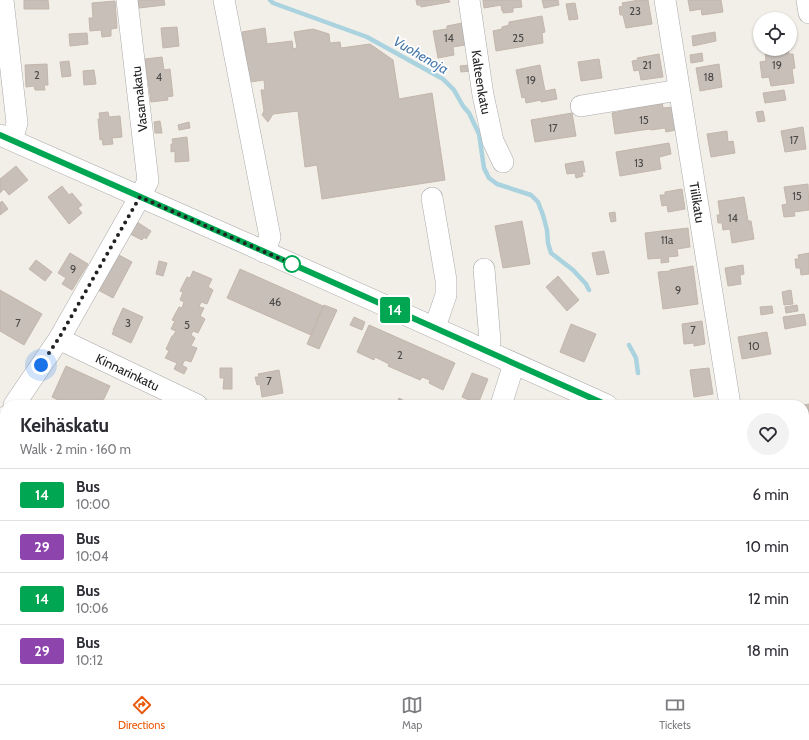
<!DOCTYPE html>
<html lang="en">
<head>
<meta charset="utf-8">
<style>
  :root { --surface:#fff; --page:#f2f2f3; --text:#2b2b33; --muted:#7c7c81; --line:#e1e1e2; --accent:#ea580c }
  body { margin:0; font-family:Cabin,sans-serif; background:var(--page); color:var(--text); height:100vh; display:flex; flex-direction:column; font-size:15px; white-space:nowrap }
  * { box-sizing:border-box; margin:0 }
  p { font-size:13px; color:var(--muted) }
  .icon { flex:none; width:22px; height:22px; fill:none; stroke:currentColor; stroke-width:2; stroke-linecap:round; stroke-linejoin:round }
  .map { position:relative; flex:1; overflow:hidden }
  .panel { position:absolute; left:0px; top:400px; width:809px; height:284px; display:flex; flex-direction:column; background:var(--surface); border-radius:16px 16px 0 0; box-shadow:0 1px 3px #0004 }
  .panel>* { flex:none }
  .badge { padding:0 8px; border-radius:3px; font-size:14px; line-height:26px }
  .fabs { position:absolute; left:753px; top:12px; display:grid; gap:8px }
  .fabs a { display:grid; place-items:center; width:44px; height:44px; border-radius:50%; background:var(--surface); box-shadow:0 1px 3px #0004; font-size:20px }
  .you { position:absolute; width:20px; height:20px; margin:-10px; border:3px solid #fff; border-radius:50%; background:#1a73e8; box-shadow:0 0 0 6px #1a73e833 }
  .map>.badge { position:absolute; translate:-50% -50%; box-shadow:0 0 0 2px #fff }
  .round { display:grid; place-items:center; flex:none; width:42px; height:42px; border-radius:21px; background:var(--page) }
  .headline { display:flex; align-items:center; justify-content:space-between; height:68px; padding:0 20px }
  h1 { font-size:19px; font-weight:800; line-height:30px }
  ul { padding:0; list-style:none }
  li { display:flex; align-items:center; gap:12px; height:52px; padding:0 20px; border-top:1px solid var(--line) }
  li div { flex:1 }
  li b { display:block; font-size:15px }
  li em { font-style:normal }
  li .badge { min-width:44px; font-weight:700; text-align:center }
  .tab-bar { display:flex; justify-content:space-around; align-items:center; height:56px; border-top:1px solid var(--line); background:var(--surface); font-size:11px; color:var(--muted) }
  .tab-bar a { display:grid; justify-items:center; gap:2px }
  .tab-bar .active { color:var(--accent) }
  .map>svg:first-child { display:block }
  .park { fill:#c8facc }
  .pitch { fill:#88e0be }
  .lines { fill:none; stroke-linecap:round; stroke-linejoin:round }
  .stream { stroke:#aad3df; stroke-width:4.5 }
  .building { fill:#c7bfb8; stroke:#c4b6ab }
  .minor-casing { stroke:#a9a9a9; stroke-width:22 }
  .minor { stroke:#fff; stroke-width:21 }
  .line-casing { stroke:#fff; stroke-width:9 }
  .line { stroke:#00a651; stroke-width:6 }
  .walk { stroke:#222; stroke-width:4; stroke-dasharray:0 7.2 }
  .stop-dot { fill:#fff; stroke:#00a651; stroke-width:2 }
  .labels { text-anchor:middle; stroke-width:3.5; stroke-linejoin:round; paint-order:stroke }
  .number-label { font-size:11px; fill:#4b4948 }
  .street-label { font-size:13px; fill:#222; stroke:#fff }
  .water-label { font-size:14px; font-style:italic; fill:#4a7aab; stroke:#fff }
</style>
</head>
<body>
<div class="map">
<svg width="809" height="684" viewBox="0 0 809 684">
  <rect width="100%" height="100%" fill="#f2efe9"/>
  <path class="park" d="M 804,630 L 809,632 L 809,684 L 762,684 L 762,679 L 804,679 Z
    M 9,679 L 222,679 L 223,684 L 0,684 L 0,681 Z"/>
  <path class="pitch" d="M 92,679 L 136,679 L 137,684 L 67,684 Z"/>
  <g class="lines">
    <path class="stream" d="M 270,0 L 273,3 L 367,37 L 443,79 L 454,90 L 463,106 L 469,113 L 479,134 L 484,168 L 489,178 L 497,184 L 531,195 L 538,202 L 543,215 L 547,230 L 548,243 L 551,253 L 573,270 L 586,284 L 589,290
      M 629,345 L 636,358 L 638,373
      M 804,650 L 809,653"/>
  </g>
  <path class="building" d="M 24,0 L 48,0 L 49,9 L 24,9 Z
    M 138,0 L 164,0 L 165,5 L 139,8 Z
    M 416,0 L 449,0 L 450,2 L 421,7 L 420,5 L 417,5 Z
    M 483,0 L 521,0 L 522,7 L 513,8 L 513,12 L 503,13 L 503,10 L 502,11 L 501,5 L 484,8 Z
    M 542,0 L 558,0 L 559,5 L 544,8 Z
    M 639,0 L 648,0 L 652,24 L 626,28 L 623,15 L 620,15 L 619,7 L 623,6 L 622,3 Z
    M 688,0 L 721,0 L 723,12 L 702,15 L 701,9 L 690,11 Z
    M 115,1 L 117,28 L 111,29 L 111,36 L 102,37 L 101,30 L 90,31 L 89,18 L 93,18 L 92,3 Z
    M 575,3 L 578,19 L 569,20 L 566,4 Z
    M 542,16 L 545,32 L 542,33 L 543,43 L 496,51 L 493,31 L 502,29 L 502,27 L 509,25 L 509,22 Z
    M 462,23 L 465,45 L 453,47 L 454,55 L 438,58 L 433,31 L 447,29 L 447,26 Z
    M 177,27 L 179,46 L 163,48 L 161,28 Z
    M 265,28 L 267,44 L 292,41 L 293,49 L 297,48 L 294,32 L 313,29 L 329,34 L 330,43 L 340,42 L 341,48 L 370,44 L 393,60 L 399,99 L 432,93 L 445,180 L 322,199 L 317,165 L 305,167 L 298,111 L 273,114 L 268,122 L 262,115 L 264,111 L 261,90 L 265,90 L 264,80 L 250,82 L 242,32 Z
    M 715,32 L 716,41 L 693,46 L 692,36 Z
    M 87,33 L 88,44 L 70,46 L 69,34 Z
    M 785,49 L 788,49 L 789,54 L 793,54 L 795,68 L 792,69 L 794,83 L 771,86 L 769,77 L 762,78 L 760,62 L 766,61 L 765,52 Z
    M 702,53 L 703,61 L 691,63 L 690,55 Z
    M 659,54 L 663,77 L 641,80 L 639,70 L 634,71 L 632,61 L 638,60 L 637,58 Z
    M 162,57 L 164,70 L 170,69 L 173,96 L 167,97 L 168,100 L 151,102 L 145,59 Z
    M 599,59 L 602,78 L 581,81 L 578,62 Z
    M 69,61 L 71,76 L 62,77 L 60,62 Z
    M 47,64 L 48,85 L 44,85 L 45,90 L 35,90 L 34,86 L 26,87 L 25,65 Z
    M 719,64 L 722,87 L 700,91 L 696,68 Z
    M 470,65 L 471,71 L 461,72 L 460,66 Z
    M 540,65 L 545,91 L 555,89 L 557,99 L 541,102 L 541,100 L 526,103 L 525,97 L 522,98 L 516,70 Z
    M 94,70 L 96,84 L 84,85 L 83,71 Z
    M 784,90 L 786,100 L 765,103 L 763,93 Z
    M 662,102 L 663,108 L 673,107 L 676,130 L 666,132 L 665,128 L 651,130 L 650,129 L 615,134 L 612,113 L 637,108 L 637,106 Z
    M 763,111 L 765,121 L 758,122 L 756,112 Z
    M 108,112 L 109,117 L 120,116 L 122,137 L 112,138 L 113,144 L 103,145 L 102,139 L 100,140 L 98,119 L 100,119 L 99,113 Z
    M 572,113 L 576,136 L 535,142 L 531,120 Z
    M 160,121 L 162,133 L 155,133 L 154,122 Z
    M 189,122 L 190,128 L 179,130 L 178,125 Z
    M 803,127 L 806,149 L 785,152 L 781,131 Z
    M 727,131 L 728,142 L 733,141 L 735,153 L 711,157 L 707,134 Z
    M 187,137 L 189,161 L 175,162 L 175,151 L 171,152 L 171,144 L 173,144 L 172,139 Z
    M 669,143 L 671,154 L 659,157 L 661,169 L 620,176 L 616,152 Z
    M 583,161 L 585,172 L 582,172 L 583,176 L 576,178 L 575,173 L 567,174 L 565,164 Z
    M 16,166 L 28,180 L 9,195 L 4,189 L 0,193 L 0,179 Z
    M 808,184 L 809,210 L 794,212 L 795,216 L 784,217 L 782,205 L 787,204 L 784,187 Z
    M 62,186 L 69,195 L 72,193 L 82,205 L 78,208 L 82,213 L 69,224 L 48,197 Z
    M 682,189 L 685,209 L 668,212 L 667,205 L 662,206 L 660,195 L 665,195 L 665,192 Z
    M 744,197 L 748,221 L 751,221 L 754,239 L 732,243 L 730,229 L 723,230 L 722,223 L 718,223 L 717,215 L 720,215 L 718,201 Z
    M 2,201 L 8,209 L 0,215 L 0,203 Z
    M 615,212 L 616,221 L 611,222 L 609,213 Z
    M 522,221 L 530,264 L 503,268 L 495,226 Z
    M 137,222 L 151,231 L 146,239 L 144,237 L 142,240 L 130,234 Z
    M 688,228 L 690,247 L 677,249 L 678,256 L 668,257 L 669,262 L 661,263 L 661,258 L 648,259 L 645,233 Z
    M 604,251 L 609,273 L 597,275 L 592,253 Z
    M 70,253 L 88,264 L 72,290 L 62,284 L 66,278 L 58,273 Z
    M 809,253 L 809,274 L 801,275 L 800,268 L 796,268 L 795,259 L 799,259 L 798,255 Z
    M 117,254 L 132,262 L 113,298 L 98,290 Z
    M 36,260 L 52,272 L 45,281 L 29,269 Z
    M 159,261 L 167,263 L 163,276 L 156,274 Z
    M 743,265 L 744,274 L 740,275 L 741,284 L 728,286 L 725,268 Z
    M 693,266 L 698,304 L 663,309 L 658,272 L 670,271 L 670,270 Z
    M 240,269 L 323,306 L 311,335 L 227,298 Z
    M 193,271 L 212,279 L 208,287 L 213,290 L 207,304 L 201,302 L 199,307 L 204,308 L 200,316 L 205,319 L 198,333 L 193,331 L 191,335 L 195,338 L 191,346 L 197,348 L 191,362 L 185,360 L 182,365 L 187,368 L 184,374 L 174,369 L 177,363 L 165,358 L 169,351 L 166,349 L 172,336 L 173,336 L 176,331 L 171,329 L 175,321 L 172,320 L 179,307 L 182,308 L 184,302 L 180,300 L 183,292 L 180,291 L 187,277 L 190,278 Z
    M 558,276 L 579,300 L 567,311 L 546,287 Z
    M 0,290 L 42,314 L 24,345 L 0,331 Z
    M 791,290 L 793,304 L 784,305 L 782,292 Z
    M 324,305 L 337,310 L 319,349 L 307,344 Z
    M 797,305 L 798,311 L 786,313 L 785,307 Z
    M 772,306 L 773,313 L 761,315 L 760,307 Z
    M 123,308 L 143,317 L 131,343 L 112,334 L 114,330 L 113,330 Z
    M 804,314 L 806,325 L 785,329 L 783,317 Z
    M 354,317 L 365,322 L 362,330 L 350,325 Z
    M 702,321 L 705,344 L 694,346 L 694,343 L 684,344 L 682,324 Z
    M 571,324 L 596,334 L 584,362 L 560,352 Z
    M 369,325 L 455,363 L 443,390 L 429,383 L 430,380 L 422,377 L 420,380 L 388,366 L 389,364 L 375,357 L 374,360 L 357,352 Z
    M 767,332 L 771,354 L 742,359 L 738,337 Z
    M 66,366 L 110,386 L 101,405 L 69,405 L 52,397 Z
    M 220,368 L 232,368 L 232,389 L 223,389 L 224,378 L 220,378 Z
    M 709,368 L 713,394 L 694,397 L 690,370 Z
    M 279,370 L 283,393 L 262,397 L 260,384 L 257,385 L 255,377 L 259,377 L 258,374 Z
    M 472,373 L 488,379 L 478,404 L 462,397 Z
    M 399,398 L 406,402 L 404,405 L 396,405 Z
    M 809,404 L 809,433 L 804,434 L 804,405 Z
    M 0,489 L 5,516 L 5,611 L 0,612 Z
    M 809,556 L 809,598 L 804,599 L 804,557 Z
    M 243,679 L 265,679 L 266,684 L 242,684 L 244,684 Z
    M 317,679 L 338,679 L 350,684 L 315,684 Z
    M 425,679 L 496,679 L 494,684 L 435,684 L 425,680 Z
    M 522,679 L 544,679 L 555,684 L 520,684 Z
    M 599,679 L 645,679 L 643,684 L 609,684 Z
    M 728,679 L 743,679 L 741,684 L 738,684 Z"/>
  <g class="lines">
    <g class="minor-casing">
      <g id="minor">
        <path d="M 3,0 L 17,123 L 12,140"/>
        <path d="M 224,0 L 270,237 L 264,252"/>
        <path id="s1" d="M 469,0 L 483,95 L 493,141 L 503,162"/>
        <path id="s2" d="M 665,0 L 730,405"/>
        <path d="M 807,0 L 809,13"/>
        <path d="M 581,106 L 679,90"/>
        <path d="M 0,135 L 243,242 L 607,405"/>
        <path d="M 432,198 L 446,280 L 446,295 L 435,327"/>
        <path d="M 484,269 L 490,341 L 487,351"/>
        <path id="s3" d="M 59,339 L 197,405"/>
        <path d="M 14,405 L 59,339 L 134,207 L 140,197 L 148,181 L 127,0"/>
        <path d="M 501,405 L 514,364"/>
        <path d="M 0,423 L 5,417"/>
        <path d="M 804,493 L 809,495"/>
        <path d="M 0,657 L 5,657"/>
        <path d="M 395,684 L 397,679"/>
      </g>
    </g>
    <use href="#minor" class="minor"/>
  </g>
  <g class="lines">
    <g class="line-casing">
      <path id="line" d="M 0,135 L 254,247 L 607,405"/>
    </g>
    <use href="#line" class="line"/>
    <path class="walk" d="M 41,365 L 59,338 L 134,207 L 140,197 L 292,264"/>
  </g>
  <circle class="stop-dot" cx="292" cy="264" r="8"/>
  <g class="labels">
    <g class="number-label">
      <text x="635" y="15">23</text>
      <text x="449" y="42">14</text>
      <text x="518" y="42">25</text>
      <text x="647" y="69">21</text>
      <text x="777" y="69">19</text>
      <text x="37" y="79">2</text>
      <text x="159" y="81">4</text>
      <text x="709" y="81">18</text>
      <text x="531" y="84">19</text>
      <text x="644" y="124">15</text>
      <text x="553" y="132">17</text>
      <text x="794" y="144">17</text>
      <text x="639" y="167">13</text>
      <text x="797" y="200">15</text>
      <text x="733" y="222">14</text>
      <text x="667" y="244">11a</text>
      <text x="73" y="273">9</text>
      <text x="678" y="294">9</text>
      <text x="275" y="306">46</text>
      <text x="18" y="327">7</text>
      <text x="128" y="327">3</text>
      <text x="187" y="329">5</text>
      <text x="693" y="334">7</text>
      <text x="754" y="350">10</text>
      <text x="400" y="359">2</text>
      <text x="269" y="385">7</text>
    </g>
    <g class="street-label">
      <text dy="5" stroke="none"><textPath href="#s1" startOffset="83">Kalteenkatu</textPath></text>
      <text transform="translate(139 99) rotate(-96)" y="5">Vasamakatu</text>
      <text dy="5" stroke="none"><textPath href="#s2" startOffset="205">Tiilikatu</textPath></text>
      <text dy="5" stroke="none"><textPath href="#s3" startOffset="76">Kinnarinkatu</textPath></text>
    </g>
    <g class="water-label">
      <text transform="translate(421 55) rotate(30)" y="5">Vuohenoja</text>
    </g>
  </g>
</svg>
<div class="fabs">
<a><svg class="icon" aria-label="locate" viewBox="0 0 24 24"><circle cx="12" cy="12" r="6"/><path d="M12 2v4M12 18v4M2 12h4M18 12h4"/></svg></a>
</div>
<div class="you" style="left:41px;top:365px"></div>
<b class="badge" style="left:395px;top:310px;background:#00a651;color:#fff">14</b>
<section class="panel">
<div class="headline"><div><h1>Keihäskatu</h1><p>Walk · 2 min · 160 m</p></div><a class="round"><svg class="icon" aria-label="heart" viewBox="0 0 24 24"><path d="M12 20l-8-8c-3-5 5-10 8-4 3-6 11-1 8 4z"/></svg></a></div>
<ul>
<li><span class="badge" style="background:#00a651;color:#fff">14</span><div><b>Bus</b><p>10:00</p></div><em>6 min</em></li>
<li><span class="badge" style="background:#8e44ad;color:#fff">29</span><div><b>Bus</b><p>10:04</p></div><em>10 min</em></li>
<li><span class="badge" style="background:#00a651;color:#fff">14</span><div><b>Bus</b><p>10:06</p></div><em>12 min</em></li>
<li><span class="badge" style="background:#8e44ad;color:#fff">29</span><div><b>Bus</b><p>10:12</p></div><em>18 min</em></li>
</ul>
</section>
</div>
<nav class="tab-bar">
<a class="active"><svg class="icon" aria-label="directions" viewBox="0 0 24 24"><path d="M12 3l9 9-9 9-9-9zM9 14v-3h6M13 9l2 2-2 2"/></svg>Directions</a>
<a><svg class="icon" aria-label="map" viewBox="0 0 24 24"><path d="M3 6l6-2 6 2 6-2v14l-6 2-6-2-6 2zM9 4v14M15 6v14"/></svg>Map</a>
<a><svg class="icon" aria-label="tickets" viewBox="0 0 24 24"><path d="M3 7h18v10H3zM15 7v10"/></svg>Tickets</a>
</nav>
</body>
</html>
